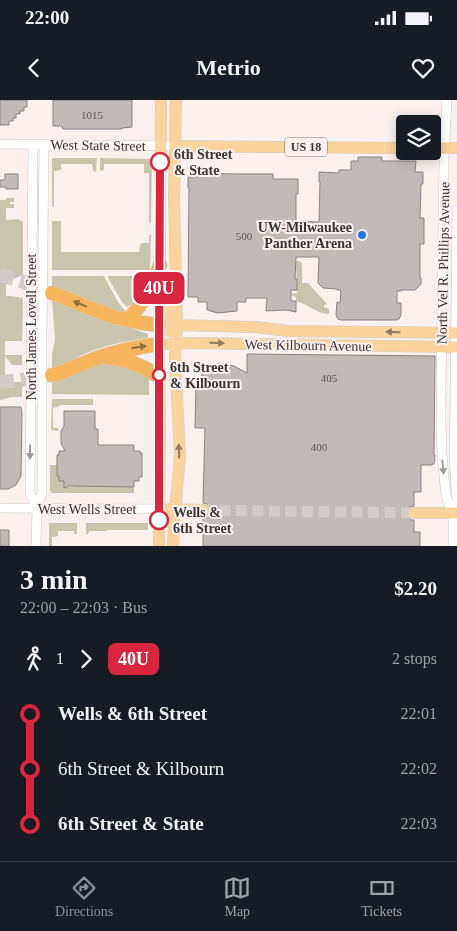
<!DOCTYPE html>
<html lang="en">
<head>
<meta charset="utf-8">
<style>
  :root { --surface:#171b24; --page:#20242c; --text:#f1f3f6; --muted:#9ea1a6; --line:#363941; --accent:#8c9099 }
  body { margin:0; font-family:Georgia,serif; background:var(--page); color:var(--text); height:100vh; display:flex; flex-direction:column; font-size:19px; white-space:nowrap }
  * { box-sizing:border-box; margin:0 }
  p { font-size:16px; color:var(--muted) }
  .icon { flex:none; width:28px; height:28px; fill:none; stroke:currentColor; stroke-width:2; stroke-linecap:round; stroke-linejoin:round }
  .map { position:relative; height:446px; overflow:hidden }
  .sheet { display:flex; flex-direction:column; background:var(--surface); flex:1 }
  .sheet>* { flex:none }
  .badge { padding:0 10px; border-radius:8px; font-size:18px; line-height:32px }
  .buttons { position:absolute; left:396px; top:15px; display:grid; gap:10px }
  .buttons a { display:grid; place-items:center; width:45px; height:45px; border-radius:5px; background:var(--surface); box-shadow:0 2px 12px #0003; font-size:25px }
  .map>.badge { position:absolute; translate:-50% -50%; box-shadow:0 0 0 2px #fff }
  .legs { display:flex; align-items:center; gap:8px; height:55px; padding:0 20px; font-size:16px }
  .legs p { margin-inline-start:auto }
  .headline { display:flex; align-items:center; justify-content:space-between; height:85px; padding:0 20px }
  h1 { font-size:28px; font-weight:700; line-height:38px }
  ul { padding:0 20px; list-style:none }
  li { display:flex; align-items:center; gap:18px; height:55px; font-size:19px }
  li i { display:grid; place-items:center; width:8px; height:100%; margin:0 6px; background:currentColor }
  li i::after { content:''; width:12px; height:12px; margin:-6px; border:4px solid; border-radius:50%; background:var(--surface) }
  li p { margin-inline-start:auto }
  li:first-child i { background:linear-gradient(#0000 50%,currentColor 0) }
  li:last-child i { background:linear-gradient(currentColor 50%,#0000 0) }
  .status { display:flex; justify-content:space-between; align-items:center; height:35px; padding:0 25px; background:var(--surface); direction:ltr }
  .status svg { height:14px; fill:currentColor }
  header { display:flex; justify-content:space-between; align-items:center; height:65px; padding:0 20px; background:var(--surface); font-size:22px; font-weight:700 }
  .menu { display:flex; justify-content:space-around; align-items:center; height:70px; border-top:1px solid var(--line); background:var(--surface); font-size:14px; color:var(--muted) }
  .menu a { display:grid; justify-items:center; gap:2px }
  .menu .active { color:var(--accent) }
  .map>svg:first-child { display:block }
  .green { fill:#c8c5ac }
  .building { fill:#c2b9b9; stroke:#8b8383 }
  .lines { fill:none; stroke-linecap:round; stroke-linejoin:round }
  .major-tunnel { stroke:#d3cbc9; stroke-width:11; stroke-dasharray:11 5.5; stroke-linecap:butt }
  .highway-tunnel { stroke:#d3cbc9; stroke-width:14; stroke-dasharray:14 7; stroke-linecap:butt }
  .minor-casing { stroke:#cec6c2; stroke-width:10 }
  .major-casing { stroke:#cfcece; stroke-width:12 }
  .highway-casing { stroke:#cfcece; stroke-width:15 }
  .minor { stroke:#fff; stroke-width:9 }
  .major { stroke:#fad39d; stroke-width:11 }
  .highway { stroke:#f6b55c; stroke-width:14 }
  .oneway { fill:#8d6e45 }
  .oneway2 { fill:#8f7c63 }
  .oneway3 { fill:#9b9a99 }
  .line-1-casing { stroke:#fff; stroke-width:11 }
  .line-1 { stroke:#d7263d; stroke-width:8 }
  .stop-1-dot { fill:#fff; stroke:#d7263d; stroke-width:2.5 }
  .poi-dot { fill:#2c73df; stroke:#faf1ee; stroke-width:2 }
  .labels { text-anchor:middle; stroke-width:4; stroke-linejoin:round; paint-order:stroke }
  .number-label { font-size:11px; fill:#5a5554 }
  .shield { fill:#faf1ee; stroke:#726d6b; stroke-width:1 }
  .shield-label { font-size:12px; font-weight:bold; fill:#373433 }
  .street-label { font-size:14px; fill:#373433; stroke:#faf1ee }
  .stop-label { font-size:14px; font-weight:bold; fill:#373433; stroke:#faf1ee; text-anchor:start }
  .poi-label { font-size:14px; font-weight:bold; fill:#373433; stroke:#faf1ee; text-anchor:end }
</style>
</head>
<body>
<div class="status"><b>22:00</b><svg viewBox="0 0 49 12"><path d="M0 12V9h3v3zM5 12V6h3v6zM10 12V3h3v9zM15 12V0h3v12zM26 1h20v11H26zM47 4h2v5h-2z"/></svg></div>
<header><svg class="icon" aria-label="back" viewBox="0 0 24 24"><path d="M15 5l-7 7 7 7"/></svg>Metrio<svg class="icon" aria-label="heart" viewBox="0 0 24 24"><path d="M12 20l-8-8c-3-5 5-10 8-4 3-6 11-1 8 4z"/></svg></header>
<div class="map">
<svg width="457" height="446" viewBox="0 0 457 446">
  <rect width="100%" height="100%" fill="#faf1ee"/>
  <path class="green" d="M 54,58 L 97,58 L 96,72 L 93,71 L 92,64 L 61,64 L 61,70 L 54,71 L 54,107 L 52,107 L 52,59 Z
    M 100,58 L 152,59 L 151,123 L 149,123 L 149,73 L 144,73 L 144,64 L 104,64 L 104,70 L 100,71 Z
    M 6,98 L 14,98 L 14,102 L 10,102 L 10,104 L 14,104 L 14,108 L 6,108 L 6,120 L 18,119 L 23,122 L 23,175 L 6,182 L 6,196 L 11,196 L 23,198 L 22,241 L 5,241 L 5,255 L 22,255 L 22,265 L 12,265 L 5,256 L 5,282 L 22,282 L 22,297 L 12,297 L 1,300 L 0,299 L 0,100 L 6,100 Z
    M 52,121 L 61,121 L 61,152 L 139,152 L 140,145 L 142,143 L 149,143 L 149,135 L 151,134 L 150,170 L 52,170 Z
    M 296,161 L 299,161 L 302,163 L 302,183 L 308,183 L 327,204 L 324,205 L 324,207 L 329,209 L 329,214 C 317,214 308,204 296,201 L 296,197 L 290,195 L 290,194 L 297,193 Z
    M 52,176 L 104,176 L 118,202 L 126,212 L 115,212 L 52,187 Z
    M 108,176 L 137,176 L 145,179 C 141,188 137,203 127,207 L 122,202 L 108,178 Z
    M 52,199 L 148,234 L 148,238 C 125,241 100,246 80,256 C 70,261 62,267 52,271 L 52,255 L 55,239 Z
    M 105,262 L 149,273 L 149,295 L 52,294 L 52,280 Z
    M 52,299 L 93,299 L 93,305 L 62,305 L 53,308 L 53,326 L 54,328 L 58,328 L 58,331 L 51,330 Z
    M 50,365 L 57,365 L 57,376 L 59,376 L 59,380 L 64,381 L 66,387 L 104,386 L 107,387 L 109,386 L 112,387 L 114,386 L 117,387 C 122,385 128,388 134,386 L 134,393 L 52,393 L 50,390 Z
    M 49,423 L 77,423 L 77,434 L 74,434 L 74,431 L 58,431 L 58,436 L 52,437 L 52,446 L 49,446 Z
    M 86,423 L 148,423 L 148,430 L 107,430 L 107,431 L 89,431 L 88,434 L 87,435 L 86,434 Z"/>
  <path class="building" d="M 0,0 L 27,0 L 27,7 L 24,7 L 24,11 L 20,11 L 20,14 L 16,14 L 16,18 L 13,18 L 13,21 L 9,21 L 9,25 L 0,25 Z
    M 53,0 L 132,0 L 132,27 L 122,28 L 122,29 L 63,29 L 62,26 L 53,26 Z
    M 358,57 L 382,57 L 382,61 L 416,61 L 415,72 L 423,72 L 423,84 L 421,84 L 420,118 L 424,118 L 424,144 L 420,144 L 420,178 L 421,178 L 421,184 L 415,190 L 401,190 L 401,191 L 397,191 L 397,203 L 401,203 L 401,215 L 399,219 L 397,220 L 341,220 L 338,219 L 336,215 L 337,202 L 340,203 L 341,190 L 337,190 L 337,189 L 323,188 L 318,183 L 319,157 L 296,157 L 295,179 L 297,179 L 297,190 L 291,190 L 291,201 L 296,201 L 296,212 L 286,210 L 266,211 L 267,198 L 246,198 L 246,202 L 238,202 L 237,203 L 237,211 L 218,213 L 207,210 L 207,202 L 198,202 L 198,197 L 188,197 L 189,88 L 188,88 L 188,77 L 194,77 L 194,73 L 237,74 L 273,74 L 273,79 L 298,79 L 298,94 L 296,94 L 296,121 L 319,122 L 320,82 L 319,82 L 319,72 L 339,73 L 339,70 L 351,70 L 351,61 L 358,61 Z
    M 5,74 L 18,74 L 18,89 L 6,89 L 6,87 L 0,87 L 0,80 L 5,80 Z
    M 247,254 L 435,256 L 434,355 L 435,355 L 434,364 L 432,364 L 432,365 L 421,365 L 421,392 L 414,392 L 414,406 L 410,407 L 407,413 L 408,417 L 411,420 L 414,420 L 414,432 L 420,432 L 420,446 L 203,446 L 203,417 L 209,414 L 210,410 L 207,404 L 203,403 L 205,328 L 195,328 L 196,286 L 198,280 L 206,269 L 220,263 L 234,266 L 247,273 Z
    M 0,307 L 21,307 L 22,313 L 21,376 L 16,385 L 8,389 L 0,389 Z
    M 64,311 L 95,311 L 95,329 L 98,329 L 98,345 L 134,345 L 134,351 L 140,351 L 140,353 L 142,353 L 142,377 L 139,377 L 139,381 L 134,381 L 134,387 L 69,386 L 64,388 L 64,381 L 59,381 L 59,376 L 57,376 L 57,355 L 59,355 L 59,351 L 65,351 L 61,343 L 61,331 L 64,326 Z
    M 0,430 L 9,430 L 9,446 L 0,446 Z"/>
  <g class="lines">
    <path class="major-tunnel" d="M 203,410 L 414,413"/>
    <path class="highway-tunnel" d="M 0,175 L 21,181 L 45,190
      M 0,282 L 21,280 L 52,275"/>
    <g class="minor-casing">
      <path id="minor" d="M 0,44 L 175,46
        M 33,45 L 30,393 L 37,408
        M 441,297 L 442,198 L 444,59 L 447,0
        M 455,297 L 457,110
        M 441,302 C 441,327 441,351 444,376 C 445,389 446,402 453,413
        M 0,408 L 160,409
        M 36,446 L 37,408 L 42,393 L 42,236 L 44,45
        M 453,446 L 453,413 L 457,401 L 454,355 L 455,302"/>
    </g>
    <g class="major-casing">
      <path id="major" d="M 175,46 L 405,48
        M 432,48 L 457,48
        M 163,175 L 168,194 L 169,231
        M 171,225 L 256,227 L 288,231 L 457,233
        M 168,244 L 192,243 L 457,247
        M 169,409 L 203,410
        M 414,413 L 457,413
        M 159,446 L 160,318 L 159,256 L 161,0
        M 173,446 L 175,410 L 180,356 L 175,257 L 177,226 L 174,96 L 176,0"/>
    </g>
    <g class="highway-casing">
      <path id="highway" d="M 52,193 L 113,217 L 143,223 L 159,225
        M 128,220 C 142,205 153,185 160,165
        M 106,257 C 125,259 144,266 159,277
        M 52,275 C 69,271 84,262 100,257 C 120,250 139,247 159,244"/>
    </g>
    <use href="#minor" class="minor"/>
    <use href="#major" class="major"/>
    <use href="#highway" class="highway"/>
  </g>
  <defs><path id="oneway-solid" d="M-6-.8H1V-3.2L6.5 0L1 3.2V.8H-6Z" transform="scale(1.25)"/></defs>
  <g class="oneway">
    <use href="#oneway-solid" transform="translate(80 204) rotate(-159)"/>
    <use href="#oneway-solid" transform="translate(139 247) rotate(-9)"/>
  </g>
  <g class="oneway2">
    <use href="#oneway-solid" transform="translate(393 232) rotate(-179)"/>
    <use href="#oneway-solid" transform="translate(217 243) rotate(1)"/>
    <use href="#oneway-solid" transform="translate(179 351) rotate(-92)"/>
  </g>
  <g class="oneway3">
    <use href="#oneway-solid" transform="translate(30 352) rotate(90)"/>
    <use href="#oneway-solid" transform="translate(443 367) rotate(84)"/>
  </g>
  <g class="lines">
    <g class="line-1-casing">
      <path id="line-1" d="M 159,420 L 159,244 L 160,62"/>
    </g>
    <use href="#line-1" class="line-1"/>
  </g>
  <g class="stop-1-dot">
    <circle cx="160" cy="62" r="9"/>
    <circle cx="159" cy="275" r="6"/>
    <circle cx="159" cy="420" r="9"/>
  </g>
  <circle class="poi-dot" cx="362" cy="135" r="5"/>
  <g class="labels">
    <g class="number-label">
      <text x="92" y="19">1015</text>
      <text x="244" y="140">500</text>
      <text x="329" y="282">405</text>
      <text x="319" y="351">400</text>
    </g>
    <rect class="shield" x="285" y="37.5" width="42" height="19" rx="4"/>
    <g class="shield-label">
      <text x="306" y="51">US 18</text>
    </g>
    <g class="street-label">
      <text transform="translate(98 45) rotate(1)" y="5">West State Street</text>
      <text transform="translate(443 163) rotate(-89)" y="5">North Vel R. Phillips Avenue</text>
      <text transform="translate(31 227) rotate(-90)" y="5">North James Lovell Street</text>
      <text transform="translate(308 245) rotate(1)" y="5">West Kilbourn Avenue</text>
      <text x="87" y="414">West Wells Street</text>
    </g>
    <g class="stop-label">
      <text x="174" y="59">6th Street<tspan x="174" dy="16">&amp; State</tspan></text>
      <text x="170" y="272">6th Street<tspan x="170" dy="16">&amp; Kilbourn</tspan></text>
      <text x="173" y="417">Wells &amp;<tspan x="173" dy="16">6th Street</tspan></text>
    </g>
    <g class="poi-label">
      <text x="352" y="132">UW-Milwaukee<tspan x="352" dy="16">Panther Arena</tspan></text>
    </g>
  </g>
</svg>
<div class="buttons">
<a><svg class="icon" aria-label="layers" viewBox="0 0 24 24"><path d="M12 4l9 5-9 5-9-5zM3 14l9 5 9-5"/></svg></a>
</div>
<b class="badge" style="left:159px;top:188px;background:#d7263d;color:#fff">40U</b>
</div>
<section class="sheet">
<div class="headline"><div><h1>3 min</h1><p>22:00 – 22:03 · Bus</p></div><b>$2.20</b></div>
<div class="legs"><svg class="icon" aria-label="walk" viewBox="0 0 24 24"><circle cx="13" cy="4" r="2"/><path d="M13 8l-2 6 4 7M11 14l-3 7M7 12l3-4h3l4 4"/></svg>1<svg class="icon" aria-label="forward" viewBox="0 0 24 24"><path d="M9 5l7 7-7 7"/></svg><b class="badge" style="background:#d7263d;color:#fff">40U</b><p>2 stops</p></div>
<ul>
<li><i style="color:#d7263d"></i><b>Wells &amp; 6th Street</b><p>22:01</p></li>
<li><i style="color:#d7263d"></i><span>6th Street &amp; Kilbourn</span><p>22:02</p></li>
<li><i style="color:#d7263d"></i><b>6th Street &amp; State</b><p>22:03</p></li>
</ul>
</section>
<nav class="menu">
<a class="active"><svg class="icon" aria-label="directions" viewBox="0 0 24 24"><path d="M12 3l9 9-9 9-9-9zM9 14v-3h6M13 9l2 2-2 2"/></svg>Directions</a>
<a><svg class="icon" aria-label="map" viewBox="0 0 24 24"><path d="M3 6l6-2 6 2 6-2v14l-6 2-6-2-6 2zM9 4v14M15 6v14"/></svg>Map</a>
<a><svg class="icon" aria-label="tickets" viewBox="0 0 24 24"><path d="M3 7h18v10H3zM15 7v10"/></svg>Tickets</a>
</nav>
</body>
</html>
